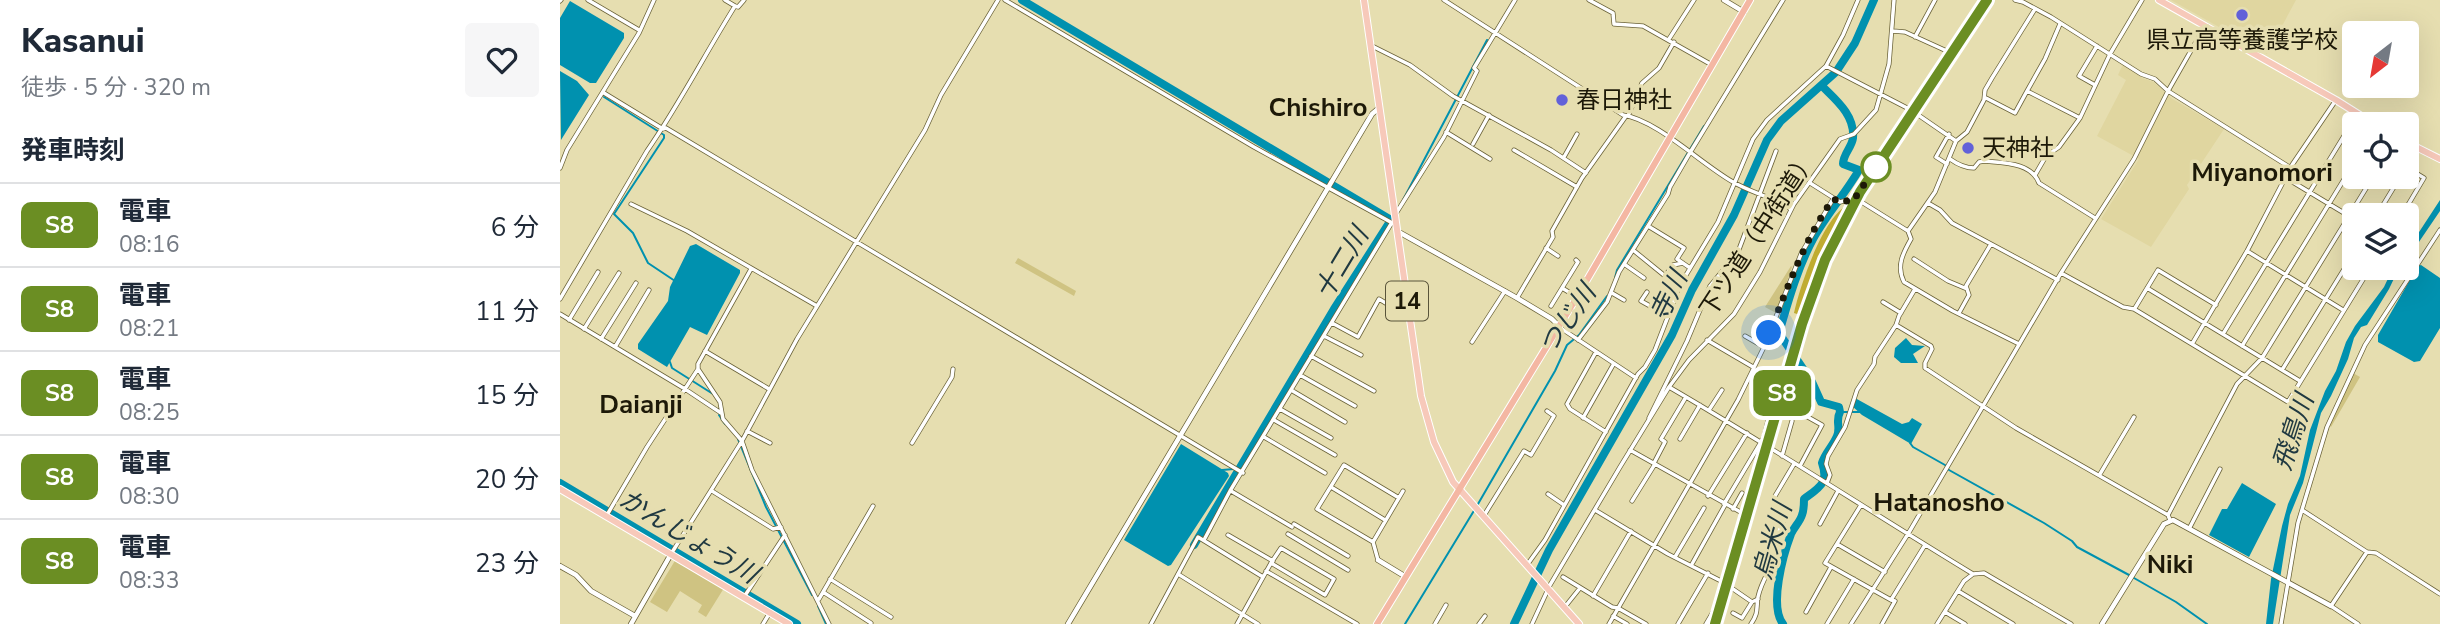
<!DOCTYPE html>
<html lang="ja">
<head>
<meta charset="utf-8">
<style>
  :root { --surface:#fff; --page:#f6f6f7; --text:#1f2937; --muted:#747a83; --line:#e0e1e3 }
  body { margin:0; font-family:"Nunito Sans","Noto Sans JP",sans-serif; background:var(--page); color:var(--text); height:100vh; display:flex; flex-direction:column; font-size:26px; white-space:nowrap }
  * { box-sizing:border-box; margin:0 }
  p { font-size:23px; color:var(--muted) }
  .icon { flex:none; width:38px; height:38px; fill:none; stroke:currentColor; stroke-width:2; stroke-linecap:round; stroke-linejoin:round }
  .map { position:relative; flex:1; overflow:hidden }
  .sheet { display:flex; flex-direction:column; background:var(--surface); width:560px }
  .sheet>* { flex:none }
  .badge { padding:0 14px; border-radius:10px; font-size:24px; line-height:46px }
  .needle { width:46px; rotate:211deg }
  .tools { position:absolute; left:1782px; top:21px; display:grid; gap:14px }
  .tools a { display:grid; place-items:center; width:77px; height:77px; border-radius:7px; background:var(--surface); box-shadow:0 7px 28px #0002; font-size:35px }
  .you { position:absolute; width:35px; height:35px; margin:-18px; border:5px solid #fff; border-radius:50%; background:#1a73e8; box-shadow:0 0 0 10px #1a73e833 }
  .map>.badge { position:absolute; translate:-50% -50%; box-shadow:0 0 0 4px #fff }
  h2 { padding:0 21px; font-size:26px; line-height:63px }
  .round { display:grid; place-items:center; flex:none; width:74px; height:74px; border-radius:7px; background:var(--page) }
  .head { display:flex; align-items:center; justify-content:space-between; height:119px; padding:0 21px }
  h1 { font-size:33px; font-weight:800; line-height:52px }
  ul { padding:0; list-style:none }
  li { display:flex; align-items:center; gap:21px; height:84px; padding:0 21px; border-top:2px solid var(--line) }
  li div { flex:1 }
  li b { display:block; font-size:26px }
  li em { font-style:normal }
  li .badge { min-width:77px; font-weight:700; text-align:center }
  main { display:flex; flex:1; min-height:0 }
  .map>svg:first-child { display:block }
  .built { fill:#e0d6a0 }
  .green { fill:#cfc382 }
  .forest { fill:#c0ac31 }
  .water { fill:#0091af }
  .lines { fill:none; stroke-linecap:round; stroke-linejoin:round }
  .stream { stroke:#0091af; stroke-width:2 }
  .river { stroke:#0091af; stroke-width:8 }
  .minor-casing { stroke:#6a6238; stroke-width:5 }
  .tertiary-casing { stroke:#6a6238; stroke-width:6 }
  .primary-casing { stroke:#fff; stroke-width:8 }
  .trunk-casing { stroke:#fff; stroke-width:8 }
  .minor { stroke:#fff; stroke-width:3.5 }
  .tertiary { stroke:#fff; stroke-width:4.5 }
  .primary { stroke:#f7c9ba; stroke-width:6 }
  .trunk { stroke:#f4b7a3; stroke-width:6 }
  .rail { stroke:#666045; stroke-width:2 }
  .line-casing { stroke:#fff; stroke-width:16 }
  .line { stroke:#6b8e23; stroke-width:10 }
  .walk { stroke:#1d1908; stroke-width:7; stroke-dasharray:0 12.6 }
  .poi-dot { fill:#6261d9; stroke:#e6deb0; stroke-width:2.5 }
  .stop-dot { fill:#fff; stroke:#6b8e23; stroke-width:3.5 }
  .labels { text-anchor:middle; stroke-width:7; stroke-linejoin:round; paint-order:stroke }
  .shield { fill:#e6deb0; stroke:#59543a; stroke-width:2 }
  .shield-label { font-size:23px; font-weight:bold; fill:#1d1908 }
  .poi-label { font-size:24px; fill:#1d1908; stroke:#e6deb0; text-anchor:start }
  .street-label { font-size:24px; fill:#1d1908; stroke:#e6deb0 }
  .neighbourhood-label { font-size:26px; font-weight:bold; fill:#1d1908; stroke:#e6deb0 }
  .water-label { font-size:26px; font-style:italic; fill:#203941; stroke:#e6deb0 }
</style>
</head>
<body>
<main>
<section class="sheet">
<div class="head"><div><h1>Kasanui</h1><p>徒歩 · 5 分 · 320 m</p></div><a class="round"><svg class="icon" aria-label="heart" viewBox="0 0 24 24"><path d="M12 20l-8-8c-3-5 5-10 8-4 3-6 11-1 8 4z"/></svg></a></div>
<h2>発車時刻</h2>
<ul>
<li><span class="badge" style="background:#6b8e23;color:#fff">S8</span><div><b>電車</b><p>08:16</p></div><em>6 分</em></li>
<li><span class="badge" style="background:#6b8e23;color:#fff">S8</span><div><b>電車</b><p>08:21</p></div><em>11 分</em></li>
<li><span class="badge" style="background:#6b8e23;color:#fff">S8</span><div><b>電車</b><p>08:25</p></div><em>15 分</em></li>
<li><span class="badge" style="background:#6b8e23;color:#fff">S8</span><div><b>電車</b><p>08:30</p></div><em>20 分</em></li>
<li><span class="badge" style="background:#6b8e23;color:#fff">S8</span><div><b>電車</b><p>08:33</p></div><em>23 分</em></li>
</ul>
</section>
<div class="map">
<svg width="1880" height="624" viewBox="0 0 1880 624">
  <rect width="100%" height="100%" fill="#e6deb0"/>
  <path class="built" d="M 1611,0 L 1736,0 L 1707,54 Z
    M 1563,64 L 1582,78 L 1594,82 L 1611,98 L 1664,129 L 1627,185 L 1629,189 L 1591,247 L 1541,219 L 1579,159 L 1537,136 L 1566,80 L 1558,75 Z"/>
  <path class="green" d="M 458,258 L 516,291 L 514,296 L 455,263 Z
    M 1231,266 L 1232,267 L 1216,313 L 1205,307 Z
    M 1793,373 L 1800,377 L 1771,427 L 1770,426 Z
    M 116,559 L 164,588 L 146,617 L 138,612 L 142,605 L 120,591 L 107,612 L 90,602 Z"/>
  <path class="forest" d="M 1286,206 L 1263,250 L 1240,315 L 1234,313 C 1240,286 1262,220 1286,206 Z"/>
  <path class="water" d="M 10,1 L 64,33 L 64,38 L 36,83 L 30,83 L 0,65 L 0,18 Z
    M 0,71 L 17,81 L 29,95 L 1,140 Z
    M 1880,200 L 1880,211 L 1846,261 L 1846,252 Z
    M 136,244 L 180,270 L 180,273 L 147,335 L 130,327 L 107,367 L 78,349 L 78,344 L 108,301 L 110,287 L 130,246 Z
    M 1861,265 L 1880,278 L 1880,328 L 1860,361 L 1854,362 L 1818,342 L 1818,335 L 1858,266 Z
    M 1833,268 L 1839,268 L 1829,289 L 1807,325 L 1801,327 L 1794,338 L 1788,359 L 1771,396 L 1761,413 L 1743,483 L 1730,515 L 1713,624 L 1706,624 L 1711,579 L 1722,526 L 1728,504 L 1740,476 L 1750,430 L 1765,391 L 1776,371 L 1786,342 L 1795,326 L 1824,287 Z
    M 1346,338 L 1352,345 L 1365,346 L 1353,354 L 1358,363 L 1341,363 L 1334,357 L 1335,348 Z
    M 1295,398 L 1342,424 L 1349,422 L 1352,418 L 1362,424 L 1351,444 L 1302,415 L 1292,406 Z
    M 621,444 L 668,473 L 669,476 L 611,565 L 608,566 L 564,540 Z
    M 1682,483 L 1716,504 L 1689,557 L 1649,535 L 1662,509 L 1667,509 Z"/>
  <g class="lines">
    <path class="stream" d="M 44,97 L 104,135 L 104,138 L 54,214 L 73,233 L 88,263 L 115,281
      M 843,200 L 927,40
      M 1055,278 L 1057,270 L 1144,126
      M 110,362 L 112,368 L 153,394
      M 1280,412 L 1300,412
      M 159,415 L 165,424
      M 178,439 L 206,507 L 252,595
      M 1350,443 L 1353,447 L 1385,465 L 1389,470 L 1484,523 L 1512,541 L 1517,547 L 1569,575
      M 662,470 L 674,469
      M 918,504 L 995,371 L 1007,345 L 1019,335 L 1047,296
      M 1574,578 L 1616,602 L 1647,624
      M 258,606 L 266,624
      M 845,624 L 915,509"/>
    <path class="river" d="M 462,0 L 831,220 L 774,309 L 634,545
      M 0,483 L 237,624
      M 954,624 L 989,550 L 1112,335 L 1132,290 L 1174,215 L 1207,140 L 1221,121 L 1276,72 L 1295,43 L 1314,0
      M 1223,624 C 1209,606 1223,555 1231,534 C 1234,527 1240,522 1242,515 C 1244,510 1244,504 1244,499 C 1260,487 1269,483 1262,463 C 1265,453 1273,446 1277,436 C 1281,427 1275,421 1280,412 L 1279,407 L 1261,402 L 1252,382 L 1219,333 C 1228,302 1237,269 1253,239 C 1266,215 1285,194 1299,170 L 1283,164 C 1283,154 1292,147 1293,138 C 1295,115 1276,100 1262,86"/>
    <g class="minor-casing">
      <path id="minor" d="M 28,0 L 79,30
        M 165,0 L 175,6
        M 445,0 L 694,147 L 836,225
        M 884,0 L 1063,115 C 1097,120 1141,164 1173,182 C 1192,193 1212,197 1231,209
        M 1029,0 L 1053,13 L 1054,24 L 1083,26 L 1152,65
        M 1455,0 L 1463,2 L 1491,17 L 1581,74 L 1595,79 L 1608,91 L 1731,168
        M 0,1 L 1,0
        M 1500,24 L 1485,59 L 1467,91 L 1520,118
        M 1333,31 L 1345,32 L 1389,52
        M 1355,37 L 1375,0
        M 1109,39 L 1134,0
        M 812,46 L 850,65 L 893,96 L 991,150 L 1026,173
        M 1266,66 L 1351,110 L 1396,141
        M 1535,85 L 1519,76 L 1537,46
        M 44,93 L 103,129 L 106,128 L 683,473
        M 1426,98 L 1455,113 L 1467,91
        M 1068,116 L 1082,83 L 1099,68 L 1114,42
        M 886,132 L 930,159
        M 913,144 L 929,115
        M 954,150 L 1017,187
        M 1004,157 L 1017,134
        M 1390,159 C 1397,164 1405,168 1414,168 L 1419,162 L 1424,161 C 1443,163 1471,162 1479,183 L 1535,218
        M 1387,164 L 1376,157 L 1389,134
        M 0,168 L 7,150 L 79,33 L 94,0
        M 1475,175 L 1486,156 L 1499,147 L 1520,118 L 1550,54 L 1582,0
        M 1726,178 L 1794,219
        M 1250,183 L 1280,202 L 1295,198 L 1348,231 L 1351,239 C 1343,253 1336,266 1344,282 L 1393,311 L 1459,344
        M 1368,203 L 1380,210 L 1392,223 L 1498,280
        M 71,204 L 127,231 L 257,306
        M 835,215 L 884,137 L 917,71 L 914,68 L 955,0
        M 1817,215 L 1840,177
        M 1842,215 L 1864,178 L 1846,167
        M 1088,226 L 1124,248 L 1117,259 L 1130,268
        M 1348,231 L 1375,192 L 1396,141 L 1407,132 L 1424,100 L 1425,90 L 1432,78 L 1475,9
        M 986,248 L 998,256
        M 1073,250 L 1105,276 L 1113,265 L 1123,263
        M 1687,251 L 1783,310
        M 1354,259 L 1388,281 L 1407,289
        M 1016,260 L 1018,262 L 1002,288 L 1017,297
        M 1064,264 L 1084,278
        M 1501,273 L 1563,307 L 1574,309 L 1728,402 L 1810,268
        M 1587,288 L 1740,381
        M 1355,289 L 1339,316 L 1336,325 L 1371,346 L 1372,349 L 1365,363 L 1365,368 L 1456,428 L 1608,515 L 1610,520
        M 1087,292 L 1081,301 L 1108,316
        M 1052,293 L 1064,300
        M 957,298 L 993,237 L 992,231 L 1022,178 L 1066,116
        M 0,299 L 87,151 C 119,105 145,54 175,6 L 178,7 L 184,0
        M 1323,302 L 1341,313
        M 991,306 L 1002,288
        M 1575,308 L 1598,270 L 1656,305
        M 1399,313 L 1409,295 L 1406,286 L 1431,244
        M 0,314 L 125,389 L 161,413
        M 9,320 L 38,272
        M 772,323 L 798,337 L 819,299 L 849,317
        M 999,327 L 1076,378
        M 24,329 L 59,273
        M 1663,334 L 1798,113
        M 764,336 L 801,355
        M 1185,336 L 1204,347
        M 41,339 L 76,283
        M 1018,340 L 1047,302 L 1059,272 L 1108,194 L 1110,187 L 1128,156 L 1223,0
        M 1147,340 L 1193,367
        M 912,342 L 945,291
        M 1632,344 L 1687,251 L 1732,165 L 1776,100
        M 1682,346 L 1794,163
        M 55,347 L 89,290
        M 145,351 L 209,389
        M 1036,352 L 1007,404 L 1010,409 L 1046,432
        M 751,356 L 814,391
        M 138,369 L 160,402 L 163,419 L 182,441 L 192,470 L 269,624
        M 1722,370 L 1794,253
        M 740,375 L 795,406
        M 1109,387 C 1212,447 1311,512 1413,574 L 1424,573 L 1511,624
        M 731,390 L 785,422
        M 720,409 L 771,438
        M 1149,410 L 1162,390
        M 1023,418 L 1053,365
        M 1089,418 L 1127,341 L 1150,286 L 1178,252 L 1216,151
        M 714,420 L 775,455
        M 187,431 L 210,443
        M 704,437 L 765,473
        M 1120,439 L 1140,405
        M 352,443 L 392,377 L 393,369
        M 1070,450 L 1184,514
        M 1222,456 L 1232,421
        M 1094,463 L 1105,442 L 1101,439 L 1126,397
        M 1240,466 L 1262,425 L 1246,416
        M 1540,474 L 1574,417
        M 1267,483 L 1270,475 L 1266,464 L 1268,456 L 1285,427 L 1297,390 L 1314,364 L 1315,357 L 1336,325
        M 771,487 L 825,520
        M 152,491 L 213,529 L 221,527
        M 671,491 L 732,527
        M 988,494 L 1004,505
        M 1148,496 L 1187,433
        M 1215,496 L 1234,464
        M 1072,501 L 1095,464
        M 1164,504 L 1204,437 L 1216,387
        M 1301,505 L 1265,563 L 1331,600 L 1365,545
        M 1173,509 L 1182,493
        M 1035,510 L 1108,554 L 1163,582 L 1156,607 L 1146,624
        M 1742,510 L 1807,552
        M 47,515 L 87,447 L 138,369 L 138,364 L 191,269
        M 1608,515 L 1677,384 L 1702,358 L 1813,177
        M 923,517 L 964,451 L 971,455 L 994,416 L 987,411
        M 734,524 L 788,556
        M 1260,524 L 1278,491
        M 1630,527 L 1660,469
        M 728,534 L 788,570
        M 668,535 L 713,561
        M 644,540 L 670,491 L 831,224
        M 813,542 L 757,509 L 784,465 L 839,498
        M 1277,544 L 1325,572
        M 721,548 L 774,579 L 765,595 L 711,563 Z
        M 111,554 L 182,441 L 237,339 L 365,130 L 381,95 L 438,0
        M 1115,557 L 1144,508
        M 818,560 L 813,542 L 843,491
        M 1132,564 L 1165,505
        M 967,565 L 985,540 L 1078,374 L 1085,367 L 1095,350 L 1120,285 L 1158,222 L 1193,139 L 1207,120 L 1266,66 L 1283,35 L 1298,0
        M 706,571 L 797,624
        M 618,574 L 698,624
        M 1003,577 L 1052,607 L 1058,608 L 1086,624
        M 270,579 L 331,617
        M 1173,589 L 1192,602
        M 1398,591 L 1453,624
        M 263,592 L 311,623
        M 1033,596 L 1071,531
        M 184,597 L 225,535
        M 259,599 L 313,506
        M 1004,608 L 1020,588
        M 1246,612 L 1271,567
        M 1385,612 L 1405,624
        M 1173,613 L 1182,618 L 1192,602 L 1198,599
        M 1053,616 L 1067,624
        M 203,624 L 209,614
        M 591,624 L 638,537 L 703,577
        M 677,624 L 711,563
        M 875,624 L 886,605
        M 919,624 L 925,616
        M 972,624 L 990,585 L 1060,467 L 1109,387 L 1129,360 L 1174,314 L 1200,272 L 1234,204 L 1280,139 L 1294,134 L 1316,110 L 1329,64 L 1334,0
        M 1049,624 L 1178,400 L 1204,347 L 1241,254 L 1273,199
        M 1118,624 L 1148,573
        M 1191,624 C 1199,612 1196,609 1198,597 C 1202,577 1217,562 1219,543 L 1214,539 L 1228,513
        M 1267,624 L 1294,579
        M 1291,624 L 1348,534 L 1501,273 L 1574,159 L 1608,91 L 1645,26
        M 1322,624 L 1335,601 L 1331,600
        M 1377,624 L 1404,581 L 1413,574
        M 1721,624 L 1738,523 L 1767,427 L 1805,345 L 1880,230
        M 1798,624 L 1771,606 L 1807,552 L 1816,553 L 1880,594"/>
    </g>
    <g class="tertiary-casing">
      <path id="tertiary" d="M 1164,0 L 1184,12
        M 837,231 L 957,298 L 992,319 L 999,326
        M 818,560 L 846,577
        M 0,566 L 16,575 L 31,591 L 75,616
        M 71,624 L 111,554
        M 508,624 L 812,114 L 819,108
        M 1542,624 L 1604,524 L 1613,520 L 1771,606"/>
    </g>
    <g class="primary-casing">
      <path id="primary" d="M 804,0 L 861,396 L 874,442 L 893,482 L 1019,624
        M 1599,0 L 1776,100 L 1814,124
        M 1846,142 L 1880,159
        M 0,489 L 229,624"/>
    </g>
    <g class="trunk-casing">
      <path id="trunk" d="M 817,624 L 1017,297 L 1190,0"/>
    </g>
    <use href="#minor" class="minor"/>
    <use href="#tertiary" class="tertiary"/>
    <use href="#primary" class="primary"/>
    <use href="#trunk" class="trunk"/>
    <path class="rail" d="M 1158,624 L 1244,324 L 1267,261 L 1298,200 L 1429,0"/>
  </g>
  <g class="lines">
    <g class="line-casing">
      <path id="line" d="M 1155,624 L 1242,324 L 1265,260 L 1300,192 L 1427,0"/>
    </g>
    <use href="#line" class="line"/>
    <path class="walk" d="M 1209,333 C 1228,288 1244,240 1273,199 L 1284,203 L 1292,197 L 1295,198 L 1316,167"/>
  </g>
  <g class="poi-dot">
    <circle cx="1682" cy="15" r="7"/>
    <circle cx="1002" cy="100" r="7"/>
    <circle cx="1408" cy="148" r="7"/>
  </g>
  <circle class="stop-dot" cx="1316" cy="167" r="14"/>
  <g class="labels">
    <rect class="shield" x="826" y="281.5" width="42" height="39" rx="5"/>
    <g class="shield-label">
      <text x="847" y="309">14</text>
    </g>
    <g class="poi-label">
      <text x="1682" y="48" text-anchor="middle">県立高等養護学校</text>
      <text x="1016" y="108">春日神社</text>
      <text x="1422" y="156">天神社</text>
    </g>
    <g class="street-label">
      <text transform="translate(1198 234) rotate(-57)" y="8">下ツ道（中街道）</text>
    </g>
    <g class="neighbourhood-label">
      <text x="758" y="116">Chishiro</text>
      <text x="1702" y="181">Miyanomori</text>
      <text x="81" y="413">Daianji</text>
      <text x="1379" y="511">Hatanosho</text>
      <text x="1610" y="573">Niki</text>
    </g>
    <g class="water-label">
      <text transform="translate(781 263) rotate(-59)" y="9">十二川</text>
      <text transform="translate(1108 296) rotate(-64)" y="9">寺川</text>
      <text transform="translate(1007 319) rotate(-55)" y="9">つじ川</text>
      <text transform="translate(1733 432) rotate(-72)" y="9">飛鳥川</text>
      <text transform="translate(129 536) rotate(31)" y="9">かんじょう川</text>
      <text transform="translate(1212 541) rotate(-74)" y="9">烏米川</text>
    </g>
  </g>
</svg>
<div class="tools">
<a><svg class="needle" viewBox="-14 -14 28 28"><path d="M0-13l5 13h-10z" fill="#e53935"/><path d="M0 13l5-13h-10z" fill="#747a83"/></svg></a>
<a><svg class="icon" aria-label="locate" viewBox="0 0 24 24"><circle cx="12" cy="12" r="6"/><path d="M12 2v4M12 18v4M2 12h4M18 12h4"/></svg></a>
<a><svg class="icon" aria-label="layers" viewBox="0 0 24 24"><path d="M12 4l9 5-9 5-9-5zM3 14l9 5 9-5"/></svg></a>
</div>
<div class="you" style="left:1209px;top:333px"></div>
<b class="badge" style="left:1222px;top:393px;background:#6b8e23;color:#fff">S8</b>
</div>
</main>
</body>
</html>
